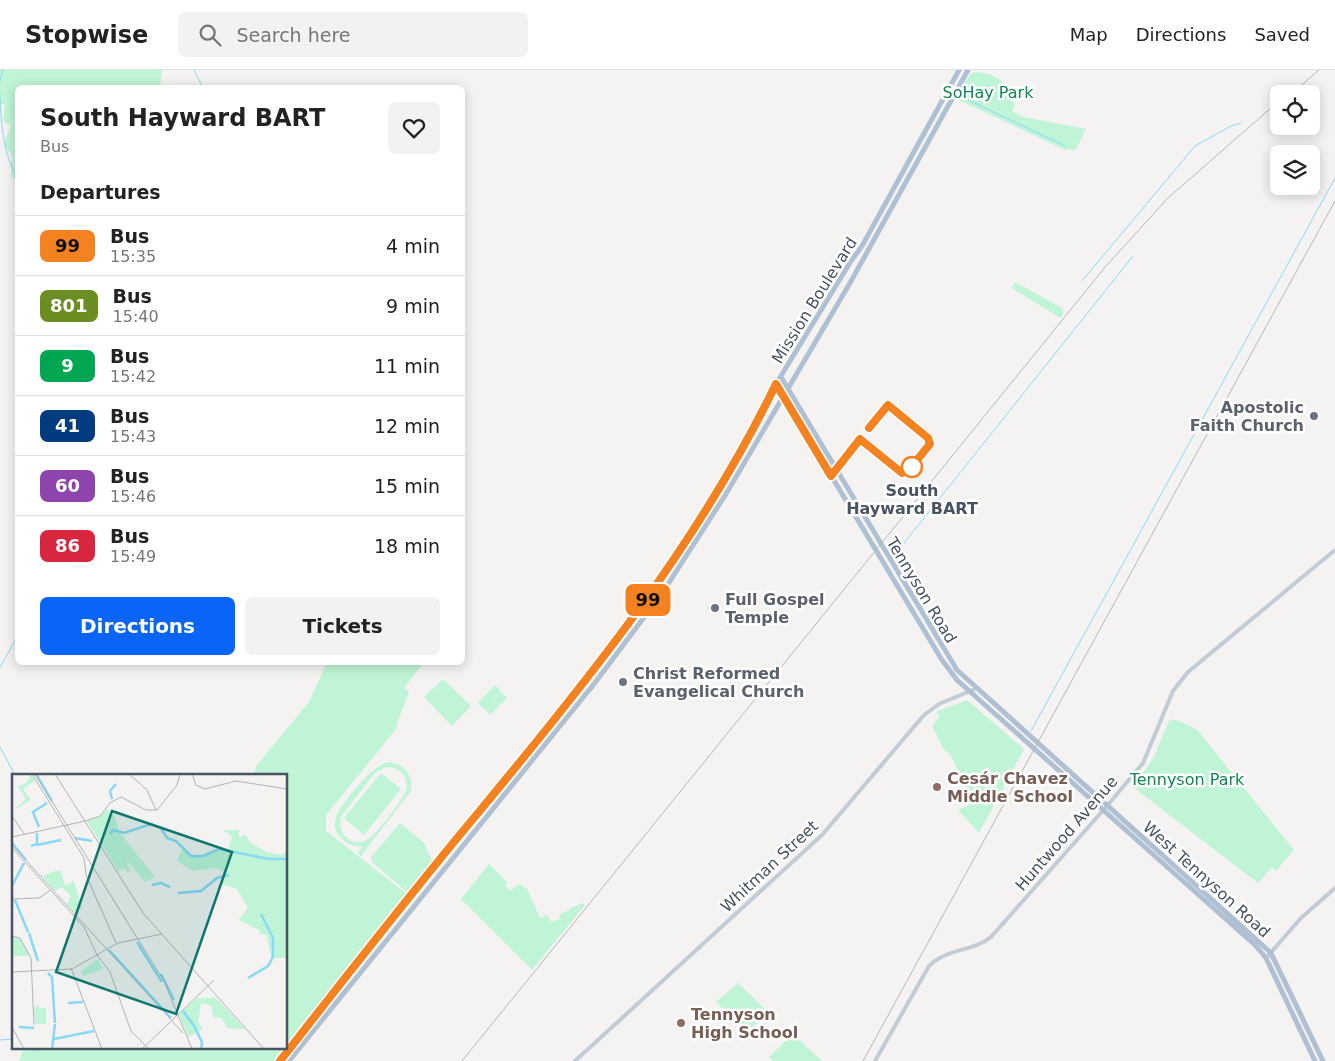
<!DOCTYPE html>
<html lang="en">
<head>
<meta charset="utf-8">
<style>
  :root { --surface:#fff; --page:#f2f2f2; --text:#222; --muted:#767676; --line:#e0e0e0; --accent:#0965f8 }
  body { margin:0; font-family:"DejaVu Sans",sans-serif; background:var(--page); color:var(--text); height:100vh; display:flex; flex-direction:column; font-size:19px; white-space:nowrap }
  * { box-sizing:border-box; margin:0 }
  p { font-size:16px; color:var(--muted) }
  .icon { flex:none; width:28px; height:28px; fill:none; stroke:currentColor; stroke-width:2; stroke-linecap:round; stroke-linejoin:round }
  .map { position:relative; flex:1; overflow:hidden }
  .drawer { position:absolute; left:15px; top:15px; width:450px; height:580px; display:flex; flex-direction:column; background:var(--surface); border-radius:8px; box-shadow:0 2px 12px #0003 }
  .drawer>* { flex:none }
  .badge { padding:0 10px; border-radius:8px; font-size:18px; line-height:32px }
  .fabs { position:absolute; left:1270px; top:15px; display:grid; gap:10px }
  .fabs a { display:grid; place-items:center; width:50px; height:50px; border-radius:8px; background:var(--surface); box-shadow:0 2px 12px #0003; font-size:25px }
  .map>.badge { position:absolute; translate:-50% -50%; box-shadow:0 0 0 2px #fff }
  h2 { padding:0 25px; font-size:19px; line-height:45px }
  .round { display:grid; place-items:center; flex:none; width:52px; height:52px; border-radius:8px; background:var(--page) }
  .summary { display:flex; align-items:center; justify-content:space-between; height:85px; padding:0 25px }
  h1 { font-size:24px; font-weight:700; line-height:38px }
  .primary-button { display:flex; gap:10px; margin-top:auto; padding:10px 25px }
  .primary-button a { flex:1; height:58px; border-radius:8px; background:var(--accent); color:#fff; font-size:20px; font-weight:700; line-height:58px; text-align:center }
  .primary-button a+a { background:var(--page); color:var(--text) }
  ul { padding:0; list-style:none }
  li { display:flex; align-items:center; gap:15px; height:60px; padding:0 25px; border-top:1px solid var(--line) }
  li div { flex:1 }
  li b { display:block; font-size:19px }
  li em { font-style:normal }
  li .badge { min-width:55px; font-weight:700; text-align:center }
  header { display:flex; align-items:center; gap:30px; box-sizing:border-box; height:70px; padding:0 25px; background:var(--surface); border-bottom:1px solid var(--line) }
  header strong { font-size:24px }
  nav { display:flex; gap:28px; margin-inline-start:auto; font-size:18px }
  .search { width:350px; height:45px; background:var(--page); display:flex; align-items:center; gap:12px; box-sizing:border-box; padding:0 18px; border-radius:8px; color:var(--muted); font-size:19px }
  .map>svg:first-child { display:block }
  .green { fill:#bff4d6; fill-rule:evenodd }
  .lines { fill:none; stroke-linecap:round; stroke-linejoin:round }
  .stream { stroke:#88d9f5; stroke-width:1 }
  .minor { stroke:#c2ccd5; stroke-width:4 }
  .major { stroke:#b0c0d3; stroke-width:5 }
  .rail { stroke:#b4b7bd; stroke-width:1 }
  .line-casing { stroke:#fff; stroke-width:11 }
  .line { stroke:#f58220; stroke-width:8 }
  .worship-dot { fill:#6b7280; stroke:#fff; stroke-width:2 }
  .stop-dot { fill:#fff; stroke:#f58220; stroke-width:2.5 }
  .education-dot { fill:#8d6e63; stroke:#fff; stroke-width:2 }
  .labels { text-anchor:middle; stroke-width:5; stroke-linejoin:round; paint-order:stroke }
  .park-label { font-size:16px; fill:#0e8852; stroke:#fff }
  .street-label { font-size:16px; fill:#485462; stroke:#fff }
  .worship-label { font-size:16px; font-weight:bold; fill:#5b616d; stroke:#fff; text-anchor:start }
  .stop-label { font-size:16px; font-weight:bold; fill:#485462; stroke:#fff }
  .education-label { font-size:16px; font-weight:bold; fill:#785e54; stroke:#fff; text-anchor:start }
  .inset-river { fill:none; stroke:#88d9f5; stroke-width:2.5 }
  .inset-road { fill:none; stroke:#b0b3b8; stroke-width:1 }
  .view { fill:#0f766e; fill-opacity:0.15; stroke:#0f766e; stroke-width:2.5 }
  .inset-edge { fill:none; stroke:#485462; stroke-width:2.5 }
</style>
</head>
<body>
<header>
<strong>Stopwise</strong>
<div class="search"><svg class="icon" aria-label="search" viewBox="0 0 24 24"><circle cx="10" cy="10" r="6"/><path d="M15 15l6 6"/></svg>Search here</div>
<nav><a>Map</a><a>Directions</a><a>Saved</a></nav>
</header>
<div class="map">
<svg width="1335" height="991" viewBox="0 0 1335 991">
  <rect width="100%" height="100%" fill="#f5f2f2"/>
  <path class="green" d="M 0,0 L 162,0 L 160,17 L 18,18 L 17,112 L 11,106 L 12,87 L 4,73 L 11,56 L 3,51 L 5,34 L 0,34 Z
    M 977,2 C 999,4 1008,14 1015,35 L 1012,41 L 1023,47 L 1086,59 L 1075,81 L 1070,79 L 1065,80 L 955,28 L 971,3 Z
    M 1015,212 L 1062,238 L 1064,243 L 1060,248 L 1012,218 Z
    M 327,593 L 423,593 L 404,618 L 409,622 L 396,656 L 397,658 L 326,745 L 326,761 L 407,824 L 286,975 L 286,705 L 253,705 L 257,695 L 309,632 Z
    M 443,609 L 471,636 L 452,656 L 424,627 Z
    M 495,615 L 501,621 L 491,632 L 501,622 L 507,628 L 490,645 L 484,639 L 486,637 L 483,639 L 478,633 Z
    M 967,630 L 1024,679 L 979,763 L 958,740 L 973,733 L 950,684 L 944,680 L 932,656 L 940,646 L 936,642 Z
    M 1173,649 L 1193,657 L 1199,662 L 1294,780 L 1276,801 L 1272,797 L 1258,813 L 1133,717 L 1153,689 L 1169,651 Z
    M 388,692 C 404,694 414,705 411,721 L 361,786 L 358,783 L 363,776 C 345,778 329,762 337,744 C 344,730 373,695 388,692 ZM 386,697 C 401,697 409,707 406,721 C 401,732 377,764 367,770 C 350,779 335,761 342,745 L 375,703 Z
    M 381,703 L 401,719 L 364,765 L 344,748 Z
    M 400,753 L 424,773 L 433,793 L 408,823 L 372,792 L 371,787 Z
    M 489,794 L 507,812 L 505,815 L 510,821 L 519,814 L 527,819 L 540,848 L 548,845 L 551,852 L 560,849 L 559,844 L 570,840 L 570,838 L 583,833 L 585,835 L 532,900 L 461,829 Z
    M 738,913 L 769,943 L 747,962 L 716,932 Z
    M 793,964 L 822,991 L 773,991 L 769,987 Z
    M 24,977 L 285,977 L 274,991 L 19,991 Z"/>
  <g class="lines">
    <path class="stream" d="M 194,0 L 203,18
      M 0,11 L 3,0
      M 0,25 C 1,53 3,84 18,110
      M 964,28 L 1065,76
      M 1275,58 L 1288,56
      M 1082,211 L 1195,76 L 1231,56 L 1241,53
      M 904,473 L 1133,186
      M 0,598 L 18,565
      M 1031,661 L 1335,108
      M 0,677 L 15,705
      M 0,970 L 14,969
      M 27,977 L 33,981"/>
    <path class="minor" d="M 1266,888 L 1301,848 L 1335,818
      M 575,991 L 822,765 L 924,645 L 939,634 L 975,619
      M 875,991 L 929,896 C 947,878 972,882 991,867 L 1107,736 L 1143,693 L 1173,621 L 1188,602 L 1335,480"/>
    <path class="major" d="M 781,307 L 957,600 L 1271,883 L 1323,991
      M 776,314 L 942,590 L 957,610 L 1255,875 L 1266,888 L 1315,991
      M 280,991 L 404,833 L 589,608 L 644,535 L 707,440 L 776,314 L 851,191 L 862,176 L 959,0
      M 289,991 L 594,614 L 663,522 L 726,424 L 850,213 L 968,0"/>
    <path class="rail" d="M 1291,24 L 1319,0
      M 462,991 L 1106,196 L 1168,128 L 1279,31
      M 863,991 L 1335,131"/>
  </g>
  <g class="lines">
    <g class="line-casing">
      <path id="line" d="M 280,991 C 345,908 410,824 478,743 C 590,608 699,473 776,314 L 831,406 L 860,369 L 902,403 L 908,401 L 930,374 L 928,368 L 888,335 L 869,358"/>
    </g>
    <use href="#line" class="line"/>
  </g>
  <g class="worship-dot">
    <circle cx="1314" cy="346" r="5"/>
    <circle cx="715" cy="538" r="5"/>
    <circle cx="623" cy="612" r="5"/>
  </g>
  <circle class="stop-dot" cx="912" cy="397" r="10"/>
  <g class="education-dot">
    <circle cx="937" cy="717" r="5"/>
    <circle cx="681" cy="953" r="5"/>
  </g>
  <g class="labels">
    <g class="park-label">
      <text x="988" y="28">SoHay Park</text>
      <text x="1187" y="715">Tennyson Park</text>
    </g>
    <g class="street-label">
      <text transform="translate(814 230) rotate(-58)" y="6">Mission Boulevard</text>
      <text transform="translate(922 520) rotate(59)" y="6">Tennyson Road</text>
      <text transform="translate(1066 763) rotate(-49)" y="6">Huntwood Avenue</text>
      <text transform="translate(769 796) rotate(-43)" y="6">Whitman Street</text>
      <text transform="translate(1207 809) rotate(42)" y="6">West Tennyson Road</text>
    </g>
    <g class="worship-label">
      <text x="1304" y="343" text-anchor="end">Apostolic<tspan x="1304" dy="18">Faith Church</tspan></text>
      <text x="725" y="535">Full Gospel<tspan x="725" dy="18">Temple</tspan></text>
      <text x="633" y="609">Christ Reformed<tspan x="633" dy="18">Evangelical Church</tspan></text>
    </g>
    <g class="stop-label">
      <text x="912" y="426">South<tspan x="912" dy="18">Hayward BART</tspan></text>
    </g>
    <g class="education-label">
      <text x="947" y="714">Cesár Chavez<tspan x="947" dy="18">Middle School</tspan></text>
      <text x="691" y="950">Tennyson<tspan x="691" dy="18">High School</tspan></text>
    </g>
  </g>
  <g transform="translate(12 704)">
    <rect width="275" height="275" fill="#f5f2f2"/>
    <path d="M 19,0 L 23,7 L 11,15 L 19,26 L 0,37 L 14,25 L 6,13 L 15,8 ZM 95,35 L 102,41 L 108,59 L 143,103 L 133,108 L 114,86 L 119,97 L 115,98 L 109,89 L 112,95 L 106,97 L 75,47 L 88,42 ZM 212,56 L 227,56 L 227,63 L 233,61 L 240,70 L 255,78 L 269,81 L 275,77 L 275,184 L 259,184 L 255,161 L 248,160 L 247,156 L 227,146 L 236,134 L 225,115 L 209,110 L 213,98 L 204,94 L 181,97 L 165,87 L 170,75 L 179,83 L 191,82 L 204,75 L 216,77 L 220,63 ZM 43,97 L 49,97 L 53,112 L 62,107 L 70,134 L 62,138 L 55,130 L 59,122 L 50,113 L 42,117 L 30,102 ZM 0,163 L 9,165 L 18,182 L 0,182 ZM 86,185 L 91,195 L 71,202 L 69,197 ZM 185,224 L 204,224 L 233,255 L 216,254 L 209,244 L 201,243 L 200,232 L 189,229 L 186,248 L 191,255 L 176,263 L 167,240 ZM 27,231 L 27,234 L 34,234 L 34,250 L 23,250 L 22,234 Z" fill="#bff4d6"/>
    <path class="inset-river" d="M 24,0 L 40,27M 100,25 L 98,17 L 104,10M 27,53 L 21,38 L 35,29M 98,60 L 101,56 L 112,59 L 139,50 L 149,54 L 155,64 L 164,67 L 179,82 L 191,82 L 207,75 L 256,85 L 275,85M 63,64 L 80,67M 0,69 L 14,86M 25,71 L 49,66M 19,72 L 25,70 L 25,59M 140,111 L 149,109 L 158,113M 0,112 L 12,89M 166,119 L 189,117 L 205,104 L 217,101M 3,126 L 16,158M 17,159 L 26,187M 125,168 L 150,208M 97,176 L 159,244M 36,199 L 40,203 L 43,249M 149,200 L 162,226M 236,204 L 256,192 L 261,183 L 261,164 L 249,140M 56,229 L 71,228M 171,237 L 182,252 L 190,268 L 189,275M 7,253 L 22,254M 42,265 L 82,257M 40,275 L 43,250"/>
    <path class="inset-road" d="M 20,0 L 72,84 L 74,101 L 104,169M 23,0 L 152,207 L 180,275M 43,0 L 131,139 L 252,275M 117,0 L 135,16 L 144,36M 180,0 L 184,11 L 193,15 L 224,7 L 275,15M 0,42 L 13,61M 73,47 L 88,42 L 98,29 L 109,23 L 134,36 L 145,36 L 165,11 L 168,0M 0,63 L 73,47M 0,71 L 171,259M 0,74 L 72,153 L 85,181 L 98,198 L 119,257 L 137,275M 0,125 L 27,124 L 39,116M 0,162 L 8,164 L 19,184 L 22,251M 59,194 L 90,275M 0,198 L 60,195 L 106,169 L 150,160M 0,253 L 12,275M 130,275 L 202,206"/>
    <path class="view" d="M 100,37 L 220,78 L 164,240 L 44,198 Z"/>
    <rect width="275" height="275" class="inset-edge"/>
  </g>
</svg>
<div class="fabs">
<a><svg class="icon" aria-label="locate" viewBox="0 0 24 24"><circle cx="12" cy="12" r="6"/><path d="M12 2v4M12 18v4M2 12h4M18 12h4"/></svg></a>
<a><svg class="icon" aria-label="layers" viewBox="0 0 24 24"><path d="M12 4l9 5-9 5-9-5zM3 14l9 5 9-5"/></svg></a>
</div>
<b class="badge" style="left:648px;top:530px;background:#f58220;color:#111">99</b>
<section class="drawer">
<div class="summary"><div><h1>South Hayward BART</h1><p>Bus</p></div><a class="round"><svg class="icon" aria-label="heart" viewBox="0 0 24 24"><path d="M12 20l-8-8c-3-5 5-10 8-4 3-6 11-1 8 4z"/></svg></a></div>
<h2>Departures</h2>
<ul>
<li><span class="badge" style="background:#f58220;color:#111">99</span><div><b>Bus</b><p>15:35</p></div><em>4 min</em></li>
<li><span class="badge" style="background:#6b8e23;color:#fff">801</span><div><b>Bus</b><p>15:40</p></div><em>9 min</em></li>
<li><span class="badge" style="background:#00a651;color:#fff">9</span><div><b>Bus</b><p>15:42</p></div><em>11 min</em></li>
<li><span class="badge" style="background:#003b80;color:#fff">41</span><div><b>Bus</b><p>15:43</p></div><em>12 min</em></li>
<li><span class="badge" style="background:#8e44ad;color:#fff">60</span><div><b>Bus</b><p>15:46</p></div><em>15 min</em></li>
<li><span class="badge" style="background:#d7263d;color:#fff">86</span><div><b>Bus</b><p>15:49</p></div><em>18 min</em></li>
</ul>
<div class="primary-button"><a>Directions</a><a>Tickets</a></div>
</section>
</div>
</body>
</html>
